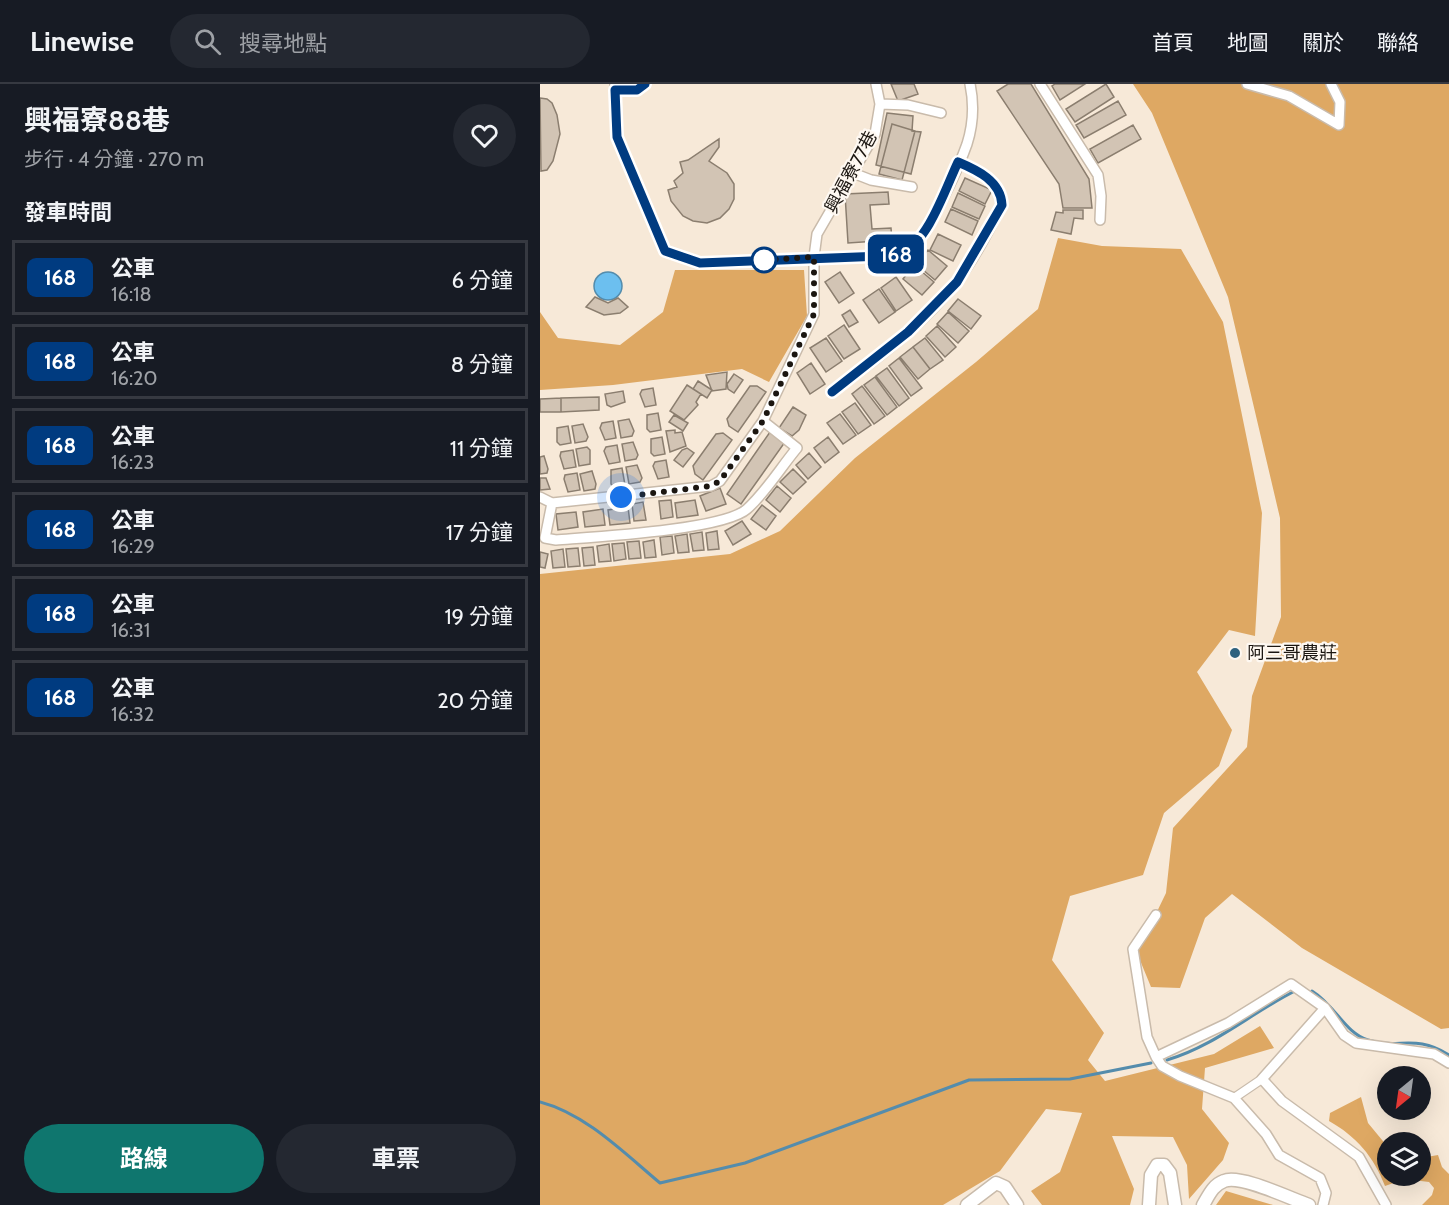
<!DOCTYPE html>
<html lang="zh-TW">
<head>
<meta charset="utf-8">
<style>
  :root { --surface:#171b24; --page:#242831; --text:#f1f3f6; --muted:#9ea1a6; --line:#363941; --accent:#0f766e }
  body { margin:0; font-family:Cabin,"Noto Sans TC",sans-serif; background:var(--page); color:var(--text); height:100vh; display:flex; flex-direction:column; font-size:22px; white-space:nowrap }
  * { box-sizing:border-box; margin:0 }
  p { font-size:20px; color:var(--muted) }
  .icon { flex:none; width:33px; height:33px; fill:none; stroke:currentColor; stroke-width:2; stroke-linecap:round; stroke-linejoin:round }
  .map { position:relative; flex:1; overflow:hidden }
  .sheet { display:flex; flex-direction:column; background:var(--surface); width:540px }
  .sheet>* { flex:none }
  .badge { padding:0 12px; border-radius:9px; font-size:21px; line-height:39px }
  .needle { width:39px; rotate:209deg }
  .buttons { position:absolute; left:837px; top:982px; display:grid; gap:12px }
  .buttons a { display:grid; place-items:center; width:54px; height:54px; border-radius:50%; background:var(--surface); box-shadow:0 6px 24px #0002; font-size:30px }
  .you { position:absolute; width:30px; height:30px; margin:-15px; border:4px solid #fff; border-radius:50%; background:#1a73e8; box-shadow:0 0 0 9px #1a73e833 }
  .map>.badge { position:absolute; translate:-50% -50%; box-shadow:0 0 0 3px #fff }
  h2 { padding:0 24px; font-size:22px; line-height:54px }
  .round { display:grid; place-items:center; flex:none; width:63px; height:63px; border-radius:32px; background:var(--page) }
  .summary { display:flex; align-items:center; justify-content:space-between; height:102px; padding:0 24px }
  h1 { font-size:28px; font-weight:700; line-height:45px }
  .action { display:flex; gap:12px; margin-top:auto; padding:12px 24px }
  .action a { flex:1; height:69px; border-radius:36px; background:var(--accent); color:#fff; font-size:24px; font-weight:700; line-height:69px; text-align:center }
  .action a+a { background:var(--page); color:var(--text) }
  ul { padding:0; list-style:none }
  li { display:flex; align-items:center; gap:18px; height:75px; margin:0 12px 9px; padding:0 12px; border:3px solid var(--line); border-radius:0px }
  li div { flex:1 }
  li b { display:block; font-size:22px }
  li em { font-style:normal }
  li .badge { min-width:66px; font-weight:700; text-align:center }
  header { display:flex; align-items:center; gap:36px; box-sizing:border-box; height:84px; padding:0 30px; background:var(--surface); border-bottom:2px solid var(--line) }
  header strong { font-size:28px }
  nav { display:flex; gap:33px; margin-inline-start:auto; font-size:21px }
  .search { width:420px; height:54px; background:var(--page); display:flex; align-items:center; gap:15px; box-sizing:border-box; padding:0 21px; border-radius:33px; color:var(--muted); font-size:22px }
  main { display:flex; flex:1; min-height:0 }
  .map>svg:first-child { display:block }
  .forest { fill:#dea863 }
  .water { fill:#6cbfef; stroke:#548cac; stroke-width:1.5 }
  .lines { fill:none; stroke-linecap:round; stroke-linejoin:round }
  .stream { stroke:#548cac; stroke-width:3 }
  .building { fill:#d2c4b4; stroke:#8b7e6f; stroke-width:1.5 }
  .pedestrian-casing { stroke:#c9bbab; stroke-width:10 }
  .minor-casing { stroke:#c9bbab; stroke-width:12 }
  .tertiary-casing { stroke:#c9bbab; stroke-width:15 }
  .pedestrian { stroke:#fff; stroke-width:8 }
  .minor { stroke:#fff; stroke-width:9 }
  .tertiary { stroke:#fff; stroke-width:12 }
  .line-casing { stroke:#fff; stroke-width:14 }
  .line { stroke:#003b80; stroke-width:9 }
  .walk { stroke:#1b1611; stroke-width:6; stroke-dasharray:0 10.8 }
  .stop-dot { fill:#fff; stroke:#003b80; stroke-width:3 }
  .poi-dot { fill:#2f627f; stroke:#fef8f1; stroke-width:2 }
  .labels { text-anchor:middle; stroke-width:4.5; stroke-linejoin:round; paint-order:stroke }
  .street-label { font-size:18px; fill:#1b1611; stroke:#fef8f1 }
  .poi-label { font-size:18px; fill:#1b1611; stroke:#fef8f1; text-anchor:start }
</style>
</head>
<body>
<header>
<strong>Linewise</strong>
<div class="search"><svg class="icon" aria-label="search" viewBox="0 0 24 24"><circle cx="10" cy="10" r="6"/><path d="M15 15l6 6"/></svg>搜尋地點</div>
<nav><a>首頁</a><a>地圖</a><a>關於</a><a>聯絡</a></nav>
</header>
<main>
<section class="sheet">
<div class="summary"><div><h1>興福寮88巷</h1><p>步行 · 4 分鐘 · 270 m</p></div><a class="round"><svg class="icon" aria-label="heart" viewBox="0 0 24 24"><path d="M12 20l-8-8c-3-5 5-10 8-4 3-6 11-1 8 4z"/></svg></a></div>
<h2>發車時間</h2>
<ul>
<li><span class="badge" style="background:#003b80;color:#fff">168</span><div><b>公車</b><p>16:18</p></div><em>6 分鐘</em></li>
<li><span class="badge" style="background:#003b80;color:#fff">168</span><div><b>公車</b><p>16:20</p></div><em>8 分鐘</em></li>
<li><span class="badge" style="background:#003b80;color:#fff">168</span><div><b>公車</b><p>16:23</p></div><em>11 分鐘</em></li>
<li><span class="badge" style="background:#003b80;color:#fff">168</span><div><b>公車</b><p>16:29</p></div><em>17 分鐘</em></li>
<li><span class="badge" style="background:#003b80;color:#fff">168</span><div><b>公車</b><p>16:31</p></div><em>19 分鐘</em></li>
<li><span class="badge" style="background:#003b80;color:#fff">168</span><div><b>公車</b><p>16:32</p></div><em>20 分鐘</em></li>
</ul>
<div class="action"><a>路線</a><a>車票</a></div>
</section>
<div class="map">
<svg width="909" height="1121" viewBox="0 0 909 1121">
  <rect width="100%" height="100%" fill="#f7e9d8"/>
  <path class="forest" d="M 593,0 L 909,0 L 909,944 L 901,945 L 762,864 L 692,810 L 665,834 L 640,904 L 611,903 L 597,869 L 626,809 L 633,744 L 707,663 L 712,612 L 741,533 L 740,434 L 688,213 L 612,29 Z
    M 518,154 L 562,162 L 641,165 L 683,238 L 722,429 L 715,552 L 689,546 L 657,588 L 692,646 L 679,682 L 624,729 L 603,791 L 530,812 L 512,876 L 564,949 L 548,976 L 565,997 L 674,970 L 720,942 L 734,964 L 665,984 L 662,1025 L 689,1059 L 683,1076 L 649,1115 L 647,1081 L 633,1053 L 572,1052 L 594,1105 L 590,1121 L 502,1121 L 491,1107 L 520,1088 L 542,1029 L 506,1025 L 460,1087 L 403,1121 L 0,1121 L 0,490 L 190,470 L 240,447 L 315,374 L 436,278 L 498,225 Z
    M 135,186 L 264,186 L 267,232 L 229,298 L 202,285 L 73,301 L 0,306 L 0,228 L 18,254 L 80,261 L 123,228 Z
    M 821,1013 L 828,1039 L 847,1062 L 848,1092 L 880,1092 L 881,1074 L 898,1071 L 902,1083 L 909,1090 L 909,1121 L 882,1121 L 892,1111 L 894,1104 L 889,1098 L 865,1095 L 845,1102 C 834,1073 816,1052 789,1037 L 790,1029 Z
    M 686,1107 L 733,1121 L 676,1121 Z"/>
  <path class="water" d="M54 202a14 14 0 1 1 28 0a14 14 0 1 1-28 0Z"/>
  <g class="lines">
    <path class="stream" d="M 772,907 C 795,921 805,949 828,956 C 859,966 874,949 909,971
      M 627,976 C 675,962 712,928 757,906
      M 0,1018 C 46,1030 84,1069 120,1099 L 205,1079 L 429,996 L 530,995 L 611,979"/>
  </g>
  <path class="building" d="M 351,0 L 374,0 L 378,10 L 358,17 Z
    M 468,0 L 491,0 L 549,95 L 552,124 L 523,124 L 519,100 L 457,7 Z
    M 515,0 L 545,0 L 520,16 L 512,2 Z
    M 566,0 L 574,13 L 535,38 L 526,25 Z
    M 0,14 L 7,15 L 12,19 L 17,31 L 20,50 L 13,77 L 7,86 L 1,87 Z
    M 578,17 L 586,31 L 544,54 L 536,41 Z
    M 347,29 L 373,32 L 372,47 L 381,48 L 371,90 L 336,81 Z
    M 352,40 L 375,47 L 362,96 L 339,90 Z
    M 593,41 L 601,55 L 558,79 L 550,65 Z
    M 179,55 L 179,63 L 169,77 L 187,89 L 194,100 L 194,115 L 189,125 L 180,134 L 167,139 L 153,137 L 143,132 L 131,117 L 128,106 L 137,103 L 134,97 L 143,89 L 140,78 L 148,76 Z
    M 425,94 L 452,106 L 445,120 L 419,107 Z
    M 348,108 L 349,120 L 330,121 L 332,145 L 351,144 L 352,156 L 308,159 L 305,110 Z
    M 418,109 L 445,122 L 439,135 L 412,123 Z
    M 411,125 L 438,137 L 432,151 L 405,138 Z
    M 523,126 L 543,126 L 543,135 L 534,134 L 531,150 L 511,146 L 516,128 L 523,129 Z
    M 398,150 L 421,161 L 413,177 L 390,166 Z
    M 388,166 L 407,182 L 395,196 L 376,180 Z
    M 374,181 L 394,198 L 382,211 L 363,195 Z
    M 300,188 L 314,209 L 299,219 L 285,198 Z
    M 356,193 L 372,216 L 356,227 L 341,204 Z
    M 339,205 L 355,228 L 339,239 L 323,216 Z
    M 55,213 L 68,219 L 78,214 L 88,223 L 80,229 L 64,231 L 46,223 Z
    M 418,215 L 441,232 L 431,245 L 408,227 Z
    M 310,226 L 318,238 L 309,243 L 302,231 Z
    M 408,228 L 429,247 L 418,259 L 397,240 Z
    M 304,241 L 320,265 L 304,275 L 288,252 Z
    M 397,242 L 416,263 L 405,273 L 386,252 Z
    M 286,254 L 302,277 L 286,288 L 270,264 Z
    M 385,254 L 403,276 L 390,285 L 373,263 Z
    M 373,263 L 390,285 L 378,295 L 360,273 Z
    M 359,274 L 382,304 L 371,312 L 349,282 Z
    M 271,279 L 285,300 L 270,310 L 257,289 Z
    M 347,284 L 369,314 L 359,322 L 336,292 Z
    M 187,288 L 186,305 L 172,307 L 166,291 Z
    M 194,290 L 203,296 L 194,309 L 188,305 L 187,300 Z
    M 335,293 L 357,323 L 347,331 L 324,301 Z
    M 158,297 L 172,306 L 167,314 L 153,305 Z
    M 147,301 L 161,310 L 156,318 L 158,321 L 144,336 L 130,327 Z
    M 210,302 L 217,302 L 226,308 L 198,348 L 189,342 L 187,335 Z
    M 322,302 L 345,332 L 334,340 L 312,310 Z
    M 113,304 L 116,321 L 105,323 L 100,310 L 102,306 Z
    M 83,307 L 85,318 L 71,323 L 67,321 L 65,310 Z
    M 59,313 L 59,326 L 21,328 L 21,314 Z
    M 21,314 L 21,328 L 0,328 L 0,315 Z
    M 315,319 L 331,341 L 318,350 L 302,328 Z
    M 253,323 L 266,331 L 259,346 L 252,352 L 239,344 Z
    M 118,329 L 121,346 L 110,348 L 107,345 L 107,331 Z
    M 300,330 L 316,351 L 303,360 L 287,339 Z
    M 134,331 L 148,339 L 143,347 L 129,338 Z
    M 89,335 L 94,347 L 92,352 L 81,354 L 78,337 Z
    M 73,337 L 76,354 L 65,356 L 60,344 L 62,339 Z
    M 43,340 L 48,353 L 46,357 L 35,359 L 32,342 Z
    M 28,342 L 31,359 L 20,361 L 17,358 L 17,344 Z
    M 135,346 L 135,349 L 142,348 L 146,362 L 130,368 L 126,347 Z
    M 230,348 L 245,358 L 201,420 L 187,410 Z
    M 183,349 L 192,356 L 163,396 L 155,390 L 153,382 L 176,350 Z
    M 122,353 L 125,370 L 114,372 L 111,369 L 111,355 Z
    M 288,353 L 299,368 L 285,379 L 274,364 Z
    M 93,358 L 98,371 L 96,375 L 85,377 L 82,360 Z
    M 77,361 L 80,378 L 69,380 L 64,367 L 66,363 Z
    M 47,363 L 50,366 L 50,380 L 39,382 L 36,365 Z
    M 147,364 L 154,369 L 143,383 L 134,376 L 142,366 Z
    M 33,366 L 36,383 L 24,385 L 20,372 L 21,368 Z
    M 269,369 L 281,383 L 268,395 L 256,381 Z
    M 4,372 L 8,385 L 7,389 L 0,390 L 0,373 Z
    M 126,376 L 129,393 L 118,395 L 113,382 L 115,378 Z
    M 97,381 L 102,394 L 100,398 L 89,400 L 86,383 Z
    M 82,384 L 85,401 L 74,403 L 71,400 L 71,386 Z
    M 253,385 L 266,398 L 253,410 L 240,398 Z
    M 52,387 L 56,400 L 55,405 L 44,407 L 40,390 Z
    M 37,389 L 40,406 L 28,408 L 24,395 L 25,391 Z
    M 0,394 L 6,394 L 10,405 L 0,406 Z
    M 237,402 L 251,414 L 240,428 L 226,416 Z
    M 180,404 L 186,420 L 166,427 L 160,412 Z
    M 131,416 L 133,433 L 121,435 L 119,417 Z
    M 155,416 L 158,431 L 137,434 L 135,419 Z
    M 103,418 L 106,436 L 94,437 L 92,420 Z
    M 222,421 L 236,432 L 226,446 L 211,435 Z
    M 88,423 L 90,439 L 70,441 L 68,426 Z
    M 63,425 L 65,441 L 45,443 L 43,428 Z
    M 36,428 L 38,443 L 18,446 L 16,430 Z
    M 202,437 L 211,450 L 193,461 L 185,447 Z
    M 177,447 L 179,465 L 168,466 L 166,449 Z
    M 162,448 L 164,466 L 153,467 L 150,450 Z
    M 147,450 L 149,468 L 138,469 L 135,452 Z
    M 132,452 L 134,469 L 122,471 L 120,453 Z
    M 114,456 L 116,473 L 105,474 L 103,458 Z
    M 99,457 L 101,474 L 89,475 L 87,458 Z
    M 84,459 L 86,475 L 74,477 L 72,460 Z
    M 69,460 L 71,477 L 59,478 L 57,462 Z
    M 53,463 L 55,481 L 44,482 L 42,464 Z
    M 38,464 L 40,482 L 28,483 L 26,465 Z
    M 23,465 L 25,483 L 13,484 L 11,467 Z
    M 0,468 L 8,470 L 5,484 L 0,483 Z"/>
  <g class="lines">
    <g class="pedestrian-casing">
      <path id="pedestrian" d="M 694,1014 L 722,995"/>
    </g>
    <g class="minor-casing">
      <path id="minor" d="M 75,0 L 77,53 L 125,167 L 160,179 L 343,172 C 356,170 365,168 376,158 C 391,145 420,80 427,60 C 433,41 434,19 430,0
        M 500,0 L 558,91 L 561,112 L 560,136
        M 707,0 L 749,12 L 799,41 L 800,18 L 791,0
        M 75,6 L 97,6 L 105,0
        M 340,20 L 368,21 L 401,29
        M 313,89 L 331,96 L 372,103
        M 292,308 C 336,275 383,241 417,197 C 435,174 448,147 462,121 C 461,97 437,86 418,78
        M 223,337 L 257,364 C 241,383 226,408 207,425 C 184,446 53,453 16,456 L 5,454 L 12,419 L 171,402 L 180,397 L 223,337 L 274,230 L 274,173 L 277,150 L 335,50 L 340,20 L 336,0
        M 0,413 L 12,419
        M 616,831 L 593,865 L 607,953 L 616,973 L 688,939 L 751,900 L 785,924 L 804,951 L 816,959 L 894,970 L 909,979
        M 785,924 L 722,995 L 742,1017 L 819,1073 L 846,1121
        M 616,973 L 622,982 L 640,992 L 694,1014 L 726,1050 L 739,1071 L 780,1094 L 786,1109 L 783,1121"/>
    </g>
    <g class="tertiary-casing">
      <path id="tertiary" d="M 427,1121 L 456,1099 L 465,1103 L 477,1121
        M 609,1121 L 611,1091 L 617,1081 L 624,1081 L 630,1089 L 635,1121
        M 663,1121 C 669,1111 673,1101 684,1097 C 700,1090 751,1115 769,1121"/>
    </g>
    <use href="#pedestrian" class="pedestrian"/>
    <use href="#minor" class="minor"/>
    <use href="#tertiary" class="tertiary"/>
  </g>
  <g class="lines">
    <g class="line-casing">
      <path id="line" d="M 105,0 L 97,6 L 75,6 L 77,53 L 125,167 L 160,179 L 343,172 C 348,171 356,171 361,169 C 388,159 406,103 418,78 C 437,86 461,97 462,121 L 417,198 L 368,248 L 292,308"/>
    </g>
    <use href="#line" class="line"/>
    <path class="walk" d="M 81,413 L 171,402 L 180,397 L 223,337 L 274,230 L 274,173 L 224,176"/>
  </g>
  <circle class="stop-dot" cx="224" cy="176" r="12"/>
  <circle class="poi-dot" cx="695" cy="569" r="6"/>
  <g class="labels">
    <g class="street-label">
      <text transform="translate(311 88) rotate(-62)" y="6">興福寮77巷</text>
    </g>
    <g class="poi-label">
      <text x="707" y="575">阿三哥農莊</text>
    </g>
  </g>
</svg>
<div class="buttons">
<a><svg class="needle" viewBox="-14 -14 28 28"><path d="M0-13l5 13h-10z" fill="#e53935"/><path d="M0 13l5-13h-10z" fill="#9ea1a6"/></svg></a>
<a><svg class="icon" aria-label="layers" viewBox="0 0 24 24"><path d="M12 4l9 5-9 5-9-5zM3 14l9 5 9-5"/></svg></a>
</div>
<div class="you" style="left:81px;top:413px"></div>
<b class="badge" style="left:356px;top:170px;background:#003b80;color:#fff">168</b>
</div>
</main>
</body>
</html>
